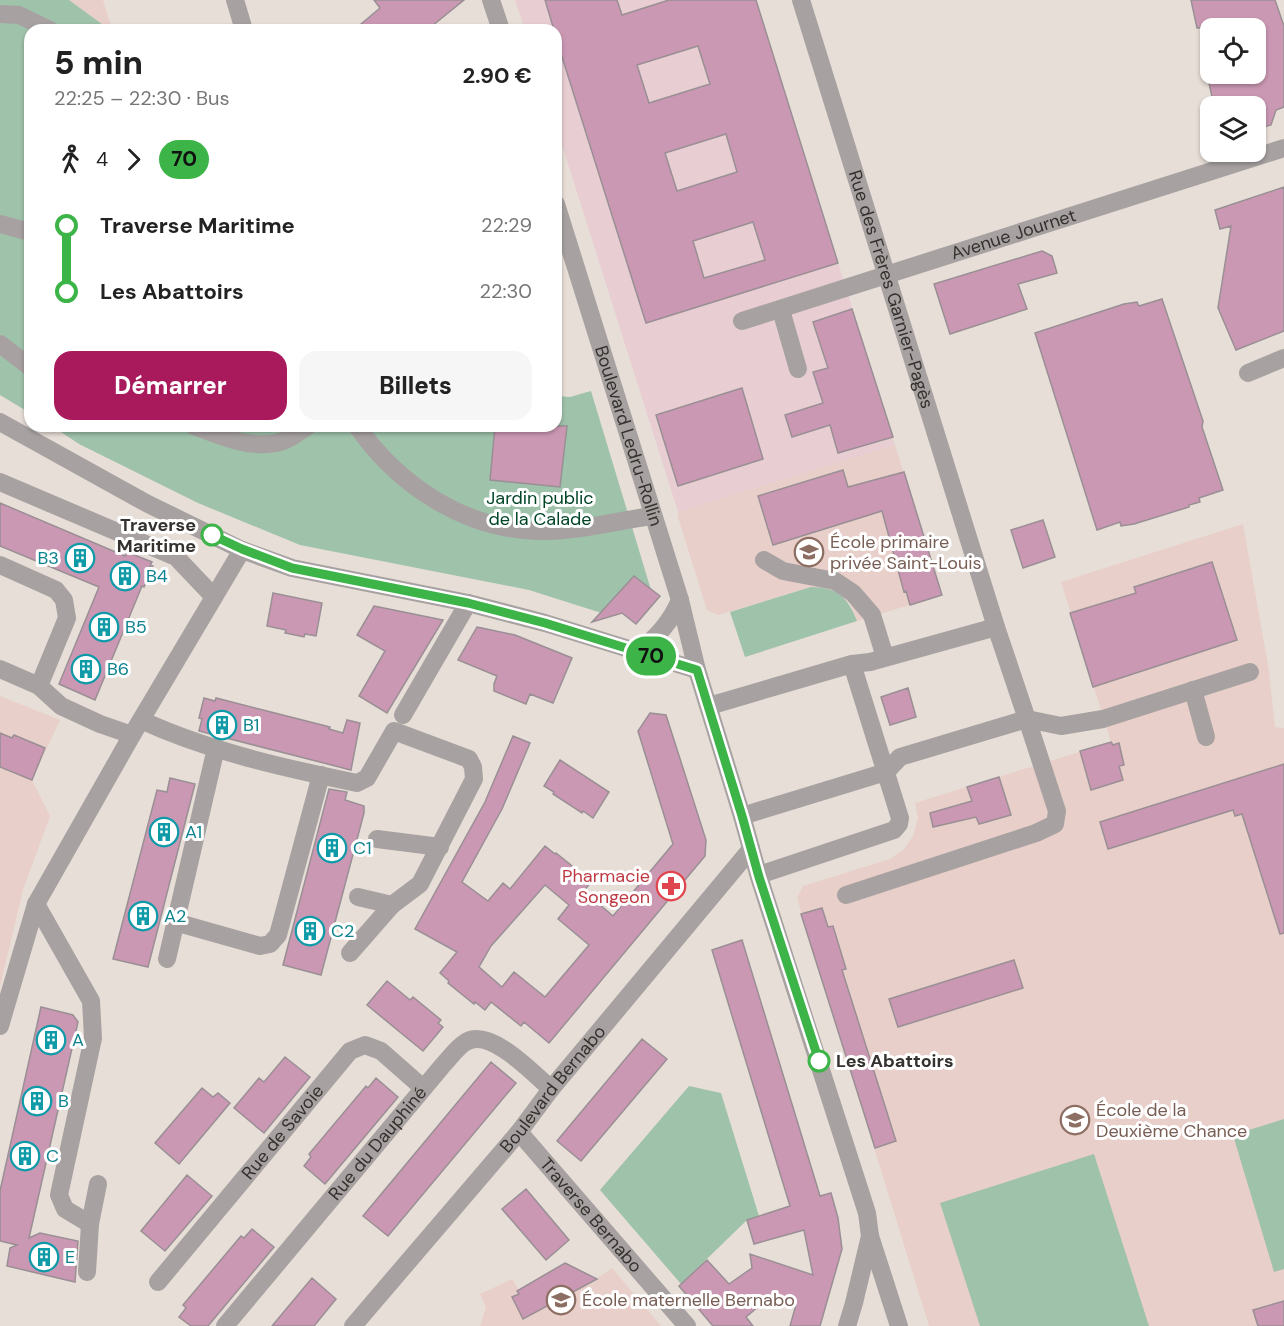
<!DOCTYPE html>
<html lang="fr">
<head>
<meta charset="utf-8">
<style>
  :root { --surface:#fff; --page:#f6f6f6; --text:#222; --muted:#767676; --accent:#a81a5b }
  body { margin:0; font-family:"DM Sans",sans-serif; background:var(--page); color:var(--text); height:100vh; display:flex; flex-direction:column; font-size:22px; white-space:nowrap }
  * { box-sizing:border-box; margin:0 }
  p { font-size:20px; color:var(--muted) }
  .icon { flex:none; width:33px; height:33px; fill:none; stroke:currentColor; stroke-width:2; stroke-linecap:round; stroke-linejoin:round }
  .map { position:relative; flex:1; overflow:hidden }
  .drawer { position:absolute; left:24px; top:24px; width:538px; height:408px; display:flex; flex-direction:column; background:var(--surface); border-radius:18px; box-shadow:0 2px 4px #0004 }
  .drawer>* { flex:none }
  .badge { padding:0 12px; border-radius:20px; font-size:21px; line-height:39px }
  .controls { position:absolute; left:1200px; top:18px; display:grid; gap:12px }
  .controls a { display:grid; place-items:center; width:66px; height:66px; border-radius:12px; background:var(--surface); box-shadow:0 2px 4px #0004; font-size:30px }
  .map>.badge { position:absolute; translate:-50% -50%; box-shadow:0 0 0 3px #fff }
  .legs { display:flex; align-items:center; gap:9px; height:66px; padding:0 30px; font-size:20px }
  .legs p { margin-inline-start:auto }
  .head { display:flex; align-items:center; justify-content:space-between; height:102px; padding:0 30px }
  h1 { font-size:33px; font-weight:800; line-height:45px }
  .button { display:flex; gap:12px; margin-top:auto; padding:12px 30px }
  .button a { flex:1; height:69px; border-radius:18px; background:var(--accent); color:#fff; font-size:24px; font-weight:800; line-height:69px; text-align:center }
  .button a+a { background:var(--page); color:var(--text) }
  ul { padding:0 30px; list-style:none }
  li { display:flex; align-items:center; gap:21px; height:66px; font-size:22px }
  li i { display:grid; place-items:center; width:9px; height:100%; margin:0 8px; background:currentColor }
  li i::after { content:''; width:15px; height:15px; margin:-8px; border:4px solid; border-radius:50%; background:var(--surface) }
  li p { margin-inline-start:auto }
  li:first-child i { background:linear-gradient(#0000 50%,currentColor 0) }
  li:last-child i { background:linear-gradient(currentColor 50%,#0000 0) }
  .map>svg:first-child { display:block }
  .commercial { fill:#e8ced3 }
  .education { fill:#e9cfc9 }
  .green { fill:#9fc2ab }
  .building { fill:#cb98b3; stroke:#998f94; stroke-width:1.5; fill-rule:evenodd }
  .lines { fill:none; stroke-linecap:round; stroke-linejoin:round }
  .minor { stroke:#a7a2a1; stroke-width:18 }
  .line-1-casing { stroke:#fff; stroke-width:14 }
  .line-1 { stroke:#3db448; stroke-width:9 }
  .stop-1-dot { fill:#fff; stroke:#3db448; stroke-width:3 }
  .labels { text-anchor:middle; stroke-width:6; stroke-linejoin:round; paint-order:stroke }
  .street-label { font-size:18px; fill:#34312e; stroke:#fff }
  .park-label { font-size:18px; fill:#004426; stroke:#fff }
  .stop-label { font-size:18px; font-weight:bold; fill:#34312e; stroke:#fff; text-anchor:end }
  .education-label { font-size:18px; fill:#785e54; stroke:#fff; text-anchor:start }
  .culture-label { font-size:18px; fill:#0d838f; stroke:#fff; text-anchor:start }
  .health-label { font-size:18px; fill:#be3a42; stroke:#fff; text-anchor:end }
</style>
</head>
<body>
<div class="map">
<svg width="1284" height="1326" viewBox="0 0 1284 1326">
  <rect width="100%" height="100%" fill="#e7ded7"/>
  <path class="commercial" d="M 515,0 L 756,0 L 895,445 L 678,512 L 557,129 L 556,30 L 525,30 Z"/>
  <path class="education" d="M 69,0 L 103,0 L 112,30 L 110,30 Z
    M 895,445 L 942,595 L 857,621 L 850,603 L 811,587 L 718,615 L 707,610 L 678,517 L 678,512 Z
    M 1243,524 L 1269,671 L 1275,727 L 1284,728 L 1284,1326 L 929,1326 L 797,898 L 803,886 L 890,859 L 904,849 L 913,836 L 918,818 L 915,803 L 1111,742 L 1061,582 Z
    M 0,696 L 60,720 L 32,780 L 50,816 L 23,890 L 0,987 Z
    M 561,1265 L 574,1268 L 596,1279 L 612,1268 L 661,1326 L 480,1326 L 486,1307 L 480,1294 L 512,1279 L 519,1290 Z"/>
  <path class="green" d="M 0,0 L 69,0 L 110,30 L 30,30 L 30,413 L 0,395 Z
    M 591,391 L 651,590 L 660,596 L 635,622 L 622,613 L 611,616 L 529,590 L 300,545 L 198,503 L 79,444 L 52,426 L 556,426 L 557,396 L 570,397 Z
    M 811,587 C 838,587 848,598 857,621 L 745,657 L 730,612 Z
    M 689,1086 L 721,1093 L 759,1216 L 747,1220 L 681,1284 L 600,1190 Z
    M 1284,1119 L 1284,1269 L 1274,1272 L 1233,1135 Z
    M 1094,1154 L 1149,1326 L 980,1326 L 940,1203 Z"/>
  <path class="building" d="M 374,0 L 464,0 L 427,30 L 354,30 L 380,8 Z
    M 545,0 L 617,0 L 622,15 L 669,0 L 756,0 L 838,263 L 646,323 L 556,38 L 556,30 L 554,30 ZM 698,46 L 710,84 L 649,103 L 637,65 ZM 726,134 L 737,172 L 677,191 L 665,153 ZM 753,222 L 765,260 L 704,278 L 693,241 Z
    M 1191,0 L 1275,0 L 1284,26 L 1284,107 L 1276,110 L 1271,125 L 1256,129 L 1256,106 L 1214,106 L 1207,74 L 1256,74 L 1256,28 L 1197,28 Z
    M 1284,187 L 1284,331 L 1236,350 L 1218,308 L 1231,226 L 1220,229 L 1215,210 Z
    M 1042,251 L 1052,256 L 1057,273 L 1018,284 L 1027,309 L 950,334 L 934,284 Z
    M 1162,299 L 1203,421 L 1202,427 L 1223,490 L 1199,498 L 1200,502 L 1189,505 L 1189,507 L 1134,524 L 1121,526 L 1120,522 L 1097,530 L 1035,333 L 1124,304 L 1137,302 L 1139,306 Z
    M 852,309 L 893,437 L 838,453 L 830,425 L 792,437 L 785,415 L 823,403 L 813,372 L 828,368 L 813,322 Z
    M 742,388 L 763,459 L 678,486 L 656,415 Z
    M 495,426 L 567,426 L 560,487 L 490,480 Z
    M 843,470 L 848,487 L 904,472 L 942,595 L 910,605 L 906,591 L 904,592 L 882,511 L 773,545 L 758,496 Z
    M 0,503 L 125,556 L 127,552 L 152,562 L 150,566 L 153,566 L 144,587 L 142,586 L 95,700 L 59,684 L 99,587 L 0,546 Z
    M 1043,520 L 1055,557 L 1023,568 L 1011,530 Z
    M 1212,562 L 1237,640 L 1093,687 L 1070,613 L 1136,593 L 1134,587 Z
    M 634,576 L 660,596 L 636,624 L 622,613 L 592,622 Z
    M 273,593 L 322,603 L 316,636 L 305,634 L 304,637 L 285,633 L 286,630 L 267,626 Z
    M 374,606 L 443,620 L 387,713 L 359,696 L 385,651 L 357,635 Z
    M 477,627 L 515,635 L 572,658 L 553,703 L 530,694 L 526,704 L 494,691 L 494,684 L 497,676 L 458,660 Z
    M 908,688 L 916,717 L 890,725 L 881,697 Z
    M 204,698 L 215,701 L 216,698 L 263,710 L 330,727 L 329,729 L 343,733 L 347,720 L 360,723 L 351,770 L 199,731 L 202,719 L 199,718 Z
    M 650,713 L 666,715 L 706,840 L 705,856 L 549,1043 L 524,1022 L 521,1026 L 491,1002 L 485,1010 L 475,1002 L 474,1004 L 448,983 L 449,981 L 440,973 L 457,952 L 415,929 L 485,802 L 513,736 L 530,743 L 502,809 L 462,882 L 488,901 L 503,883 L 510,889 L 545,846 L 555,854 L 556,853 L 582,874 L 581,875 L 590,883 L 584,891 L 613,916 L 673,844 L 638,731 ZM 545,885 L 569,905 L 558,919 L 589,945 L 545,997 L 514,972 L 502,987 L 479,967 L 491,946 Z
    M 0,733 L 12,738 L 14,735 L 45,748 L 32,780 L 0,767 Z
    M 1111,742 L 1113,745 L 1119,743 L 1124,765 L 1119,766 L 1123,780 L 1091,790 L 1080,751 Z
    M 560,760 L 609,792 L 593,818 L 583,811 L 582,813 L 553,794 L 554,792 L 544,786 Z
    M 1284,764 L 1284,933 L 1280,934 L 1242,814 L 1235,816 L 1233,810 L 1108,849 L 1100,822 Z
    M 999,777 L 1011,815 L 979,824 L 976,817 L 933,827 L 930,813 L 972,801 L 967,787 Z
    M 170,778 L 195,784 L 148,967 L 113,959 L 157,790 L 167,792 Z
    M 329,789 L 347,792 L 345,800 L 364,806 L 364,813 L 321,975 L 283,965 Z
    M 822,908 L 828,927 L 833,926 L 846,969 L 842,970 L 896,1141 L 875,1148 L 801,914 Z
    M 742,940 L 820,1196 L 831,1193 L 838,1218 L 842,1249 L 820,1326 L 790,1326 L 796,1305 L 770,1297 L 746,1317 L 753,1326 L 713,1326 L 679,1286 L 707,1260 L 729,1284 L 752,1268 L 750,1254 L 813,1275 L 804,1230 L 754,1244 L 747,1220 L 790,1206 L 712,950 Z
    M 1014,960 L 1023,988 L 898,1027 L 889,999 Z
    M 387,981 L 410,1000 L 413,997 L 441,1020 L 438,1023 L 443,1027 L 423,1051 L 367,1005 Z
    M 41,1007 L 73,1015 L 78,1022 L 29,1238 L 40,1233 L 78,1241 L 75,1282 L 7,1266 L 10,1248 L 17,1245 L 0,1241 L 0,1191 Z
    M 642,1039 L 667,1059 L 581,1161 L 557,1141 Z
    M 285,1057 L 310,1077 L 264,1133 L 234,1108 L 259,1078 L 264,1082 Z
    M 491,1062 L 516,1083 L 388,1236 L 363,1216 Z
    M 376,1078 L 398,1097 L 325,1184 L 304,1166 L 311,1157 L 309,1154 L 366,1086 L 368,1088 Z
    M 202,1088 L 213,1097 L 218,1093 L 230,1103 L 179,1164 L 155,1143 Z
    M 187,1175 L 212,1196 L 165,1251 L 141,1231 Z
    M 526,1189 L 569,1240 L 546,1260 L 502,1209 Z
    M 252,1229 L 274,1247 L 208,1326 L 191,1326 L 179,1317 L 186,1308 L 183,1305 L 241,1236 L 244,1238 Z
    M 565,1263 L 597,1279 L 523,1319 L 512,1297 L 519,1294 L 517,1291 Z
    M 312,1278 L 336,1299 L 314,1326 L 272,1326 Z
    M 1284,1301 L 1284,1326 L 1258,1326 L 1253,1310 Z"/>
  <g class="lines">
    <g class="minor">
      <path d="M 235,0 L 244,30"/>
      <path d="M 491,0 L 501,30"/>
      <path id="s1" d="M 801,0 L 996,627"/>
      <path d="M 0,14 L 19,15 L 50,30"/>
      <path id="s2" d="M 556,204 L 680,600 L 697,670 L 742,816 L 759,877 L 867,1213 L 870,1236 L 854,1303 L 847,1326"/>
      <path d="M 0,224 L 30,232"/>
      <path d="M 781,310 L 798,369"/>
      <path id="s3" d="M 742,321 L 1284,148"/>
      <path d="M 0,344 L 30,367"/>
      <path d="M 1248,373 L 1284,358"/>
      <path d="M 0,422 L 148,504 L 242,550 L 292,568 L 468,603 L 545,623 L 697,670"/>
      <path d="M 194,426 C 220,436 255,451 283,441 C 292,438 300,431 308,426"/>
      <path d="M 357,426 C 398,485 464,529 538,531 C 576,532 615,521 652,516"/>
      <path d="M 0,482 L 176,557 L 214,597"/>
      <path d="M 764,560 L 783,571 L 835,581 L 853,593 L 872,615 L 885,657"/>
      <path d="M 0,565 L 56,590 L 64,600 L 67,618 L 39,686"/>
      <path d="M 637,652 C 657,638 671,622 680,600"/>
      <path d="M 0,669 L 39,686 L 61,706 L 100,724 L 132,735"/>
      <path d="M 1193,690 L 1206,737"/>
      <path d="M 709,706 L 852,664 L 870,662 L 996,627 L 1027,719 L 900,757 L 886,772 L 742,816"/>
      <path d="M 403,715 L 468,603"/>
      <path d="M 141,720 C 208,751 284,768 357,783 L 367,778 L 394,731 L 469,759 L 473,767 L 474,779 L 420,884 L 392,905 L 358,897"/>
      <path d="M 377,839 L 440,847"/>
      <path d="M 759,875 L 894,830 L 899,824 L 900,818 L 852,664"/>
      <path d="M 846,895 L 1036,833 L 1055,824 L 1057,811 L 1027,719 L 1061,726 L 1103,719 L 1250,672"/>
      <path d="M 36,904 L 91,1001 L 93,1038 L 59,1195 L 65,1209 L 90,1224"/>
      <path d="M 175,922 L 260,946 L 270,944 L 278,935 L 321,775"/>
      <path d="M 350,953 L 392,905"/>
      <path d="M 167,959 L 216,748"/>
      <path d="M 0,1026 L 36,904 L 132,735 L 242,550"/>
      <path id="s4" d="M 519,1132 L 687,1326"/>
      <path d="M 870,1236 L 899,1326"/>
      <path d="M 87,1272 L 90,1224 L 98,1184"/>
      <path id="s5" d="M 158,1282 L 350,1051 L 365,1045 L 381,1051 L 423,1088"/>
      <path id="s6" d="M 225,1326 L 443,1065 C 450,1058 457,1047 466,1042 C 490,1027 534,1074 551,1089"/>
      <path id="s7" d="M 353,1326 L 519,1132 L 551,1089 L 751,849"/>
    </g>
  </g>
  <g class="lines">
    <g class="line-1-casing">
      <path id="line-1" d="M 212,535 L 242,549 L 292,568 L 468,603 L 545,623 L 697,670 L 742,816 L 759,877 L 819,1061"/>
    </g>
    <use href="#line-1" class="line-1"/>
  </g>
  <defs>
    <g id="school-ring" transform="scale(1.5)"><circle r="9.5" fill="#fff" stroke="#8d6e63" stroke-width="1.5"/><path d="M0-5L7-2L0 1L-7-2ZM-4 1L0 2.5L4 1V4Q0 6-4 4Z" fill="#8d6e63"/></g>
    <g id="building-ring" transform="scale(1.5)"><circle r="9.5" fill="#fff" stroke="#0f9aa8" stroke-width="1.5"/><path d="M-4-6H4V6H1V3H-1V6H-4ZM-2.5-4.3h1.7v1.8h-1.7ZM.8-4.3h1.7v1.8H.8ZM-2.5-1h1.7V.8h-1.7ZM.8-1h1.7V.8H.8Z" fill="#0f9aa8"/></g>
    <g id="pharmacy-ring" transform="scale(1.5)"><circle r="9.5" fill="#fff" stroke="#e0444e" stroke-width="1.5"/><path d="M-2-6h4v4h4v4h-4v4h-4v-4h-4v-4h4Z" fill="#e0444e"/></g>
    <g id="university-ring" transform="scale(1.5)"><circle r="9.5" fill="#fff" stroke="#8d6e63" stroke-width="1.5"/><path d="M0-5L7-2L0 1L-7-2ZM-4 1L0 2.5L4 1V4Q0 6-4 4Z" fill="#8d6e63"/></g>
  </defs>
  <g fill-rule="evenodd">
    <use href="#school-ring" x="809" y="552"/>
    <use href="#building-ring" x="80" y="558"/>
    <use href="#building-ring" x="125" y="576"/>
    <use href="#building-ring" x="104" y="627"/>
    <use href="#building-ring" x="86" y="669"/>
    <use href="#building-ring" x="222" y="725"/>
    <use href="#building-ring" x="164" y="832"/>
    <use href="#building-ring" x="332" y="848"/>
    <use href="#pharmacy-ring" x="671" y="886"/>
    <use href="#building-ring" x="143" y="916"/>
    <use href="#building-ring" x="310" y="931"/>
    <use href="#building-ring" x="51" y="1040"/>
    <use href="#building-ring" x="37" y="1101"/>
    <use href="#university-ring" x="1075" y="1120"/>
    <use href="#building-ring" x="25" y="1156"/>
    <use href="#building-ring" x="44" y="1257"/>
    <use href="#school-ring" x="561" y="1300"/>
  </g>
  <g class="stop-1-dot">
    <circle cx="212" cy="535" r="10"/>
    <circle cx="819" cy="1061" r="10"/>
  </g>
  <g class="labels">
    <g class="street-label">
      <text dy="6" stroke="none"><textPath href="#s3" startOffset="285">Avenue Journet</textPath></text>
      <text dy="6" stroke="none"><textPath href="#s1" startOffset="303">Rue des Frères Garnier-Pagès</textPath></text>
      <text dy="6" stroke="none"><textPath href="#s2" startOffset="243">Boulevard Ledru-Rollin</textPath></text>
      <text dy="6" stroke="none"><textPath href="#s7" startOffset="310">Boulevard Bernabo</textPath></text>
      <text dy="6" stroke="none"><textPath href="#s5" startOffset="195">Rue de Savoie</textPath></text>
      <text dy="6" stroke="none"><textPath href="#s6" startOffset="238">Rue du Dauphiné</textPath></text>
      <text dy="6" stroke="none"><textPath href="#s4" startOffset="110">Traverse Bernabo</textPath></text>
    </g>
    <g class="park-label">
      <text x="540" y="504">Jardin public<tspan x="540" dy="21">de la Calade</tspan></text>
    </g>
    <g class="stop-label">
      <text x="196" y="531">Traverse<tspan x="196" dy="21">Maritime</tspan></text>
      <text x="836" y="1067" text-anchor="start">Les Abattoirs</text>
    </g>
    <g class="education-label">
      <text x="830" y="548">École primaire<tspan x="830" dy="21">privée Saint-Louis</tspan></text>
      <text x="1096" y="1116">École de la<tspan x="1096" dy="21">Deuxième Chance</tspan></text>
      <text x="582" y="1306">École maternelle Bernabo</text>
    </g>
    <g class="culture-label">
      <text x="59" y="564" text-anchor="end">B3</text>
      <text x="146" y="582">B4</text>
      <text x="125" y="633">B5</text>
      <text x="107" y="675">B6</text>
      <text x="243" y="731">B1</text>
      <text x="185" y="838">A1</text>
      <text x="353" y="854">C1</text>
      <text x="164" y="922">A2</text>
      <text x="331" y="937">C2</text>
      <text x="72" y="1046">A</text>
      <text x="58" y="1107">B</text>
      <text x="46" y="1162">C</text>
      <text x="65" y="1263">E</text>
    </g>
    <g class="health-label">
      <text x="650" y="882">Pharmacie<tspan x="650" dy="21">Songeon</tspan></text>
    </g>
  </g>
</svg>
<div class="controls">
<a><svg class="icon" aria-label="locate" viewBox="0 0 24 24"><circle cx="12" cy="12" r="6"/><path d="M12 2v4M12 18v4M2 12h4M18 12h4"/></svg></a>
<a><svg class="icon" aria-label="layers" viewBox="0 0 24 24"><path d="M12 4l9 5-9 5-9-5zM3 14l9 5 9-5"/></svg></a>
</div>
<b class="badge" style="left:651px;top:656px;background:#3db448;color:#111">70</b>
<section class="drawer">
<div class="head"><div><h1>5 min</h1><p>22:25 – 22:30 · Bus</p></div><b>2.90 €</b></div>
<div class="legs"><svg class="icon" aria-label="walk" viewBox="0 0 24 24"><circle cx="13" cy="4" r="2"/><path d="M13 8l-2 6 4 7M11 14l-3 7M7 12l3-4h3l4 4"/></svg>4<svg class="icon" aria-label="forward" viewBox="0 0 24 24"><path d="M9 5l7 7-7 7"/></svg><b class="badge" style="background:#3db448;color:#111">70</b></div>
<ul>
<li><i style="color:#3db448"></i><b>Traverse Maritime</b><p>22:29</p></li>
<li><i style="color:#3db448"></i><b>Les Abattoirs</b><p>22:30</p></li>
</ul>
<div class="button"><a>Démarrer</a><a>Billets</a></div>
</section>
</div>
</body>
</html>
